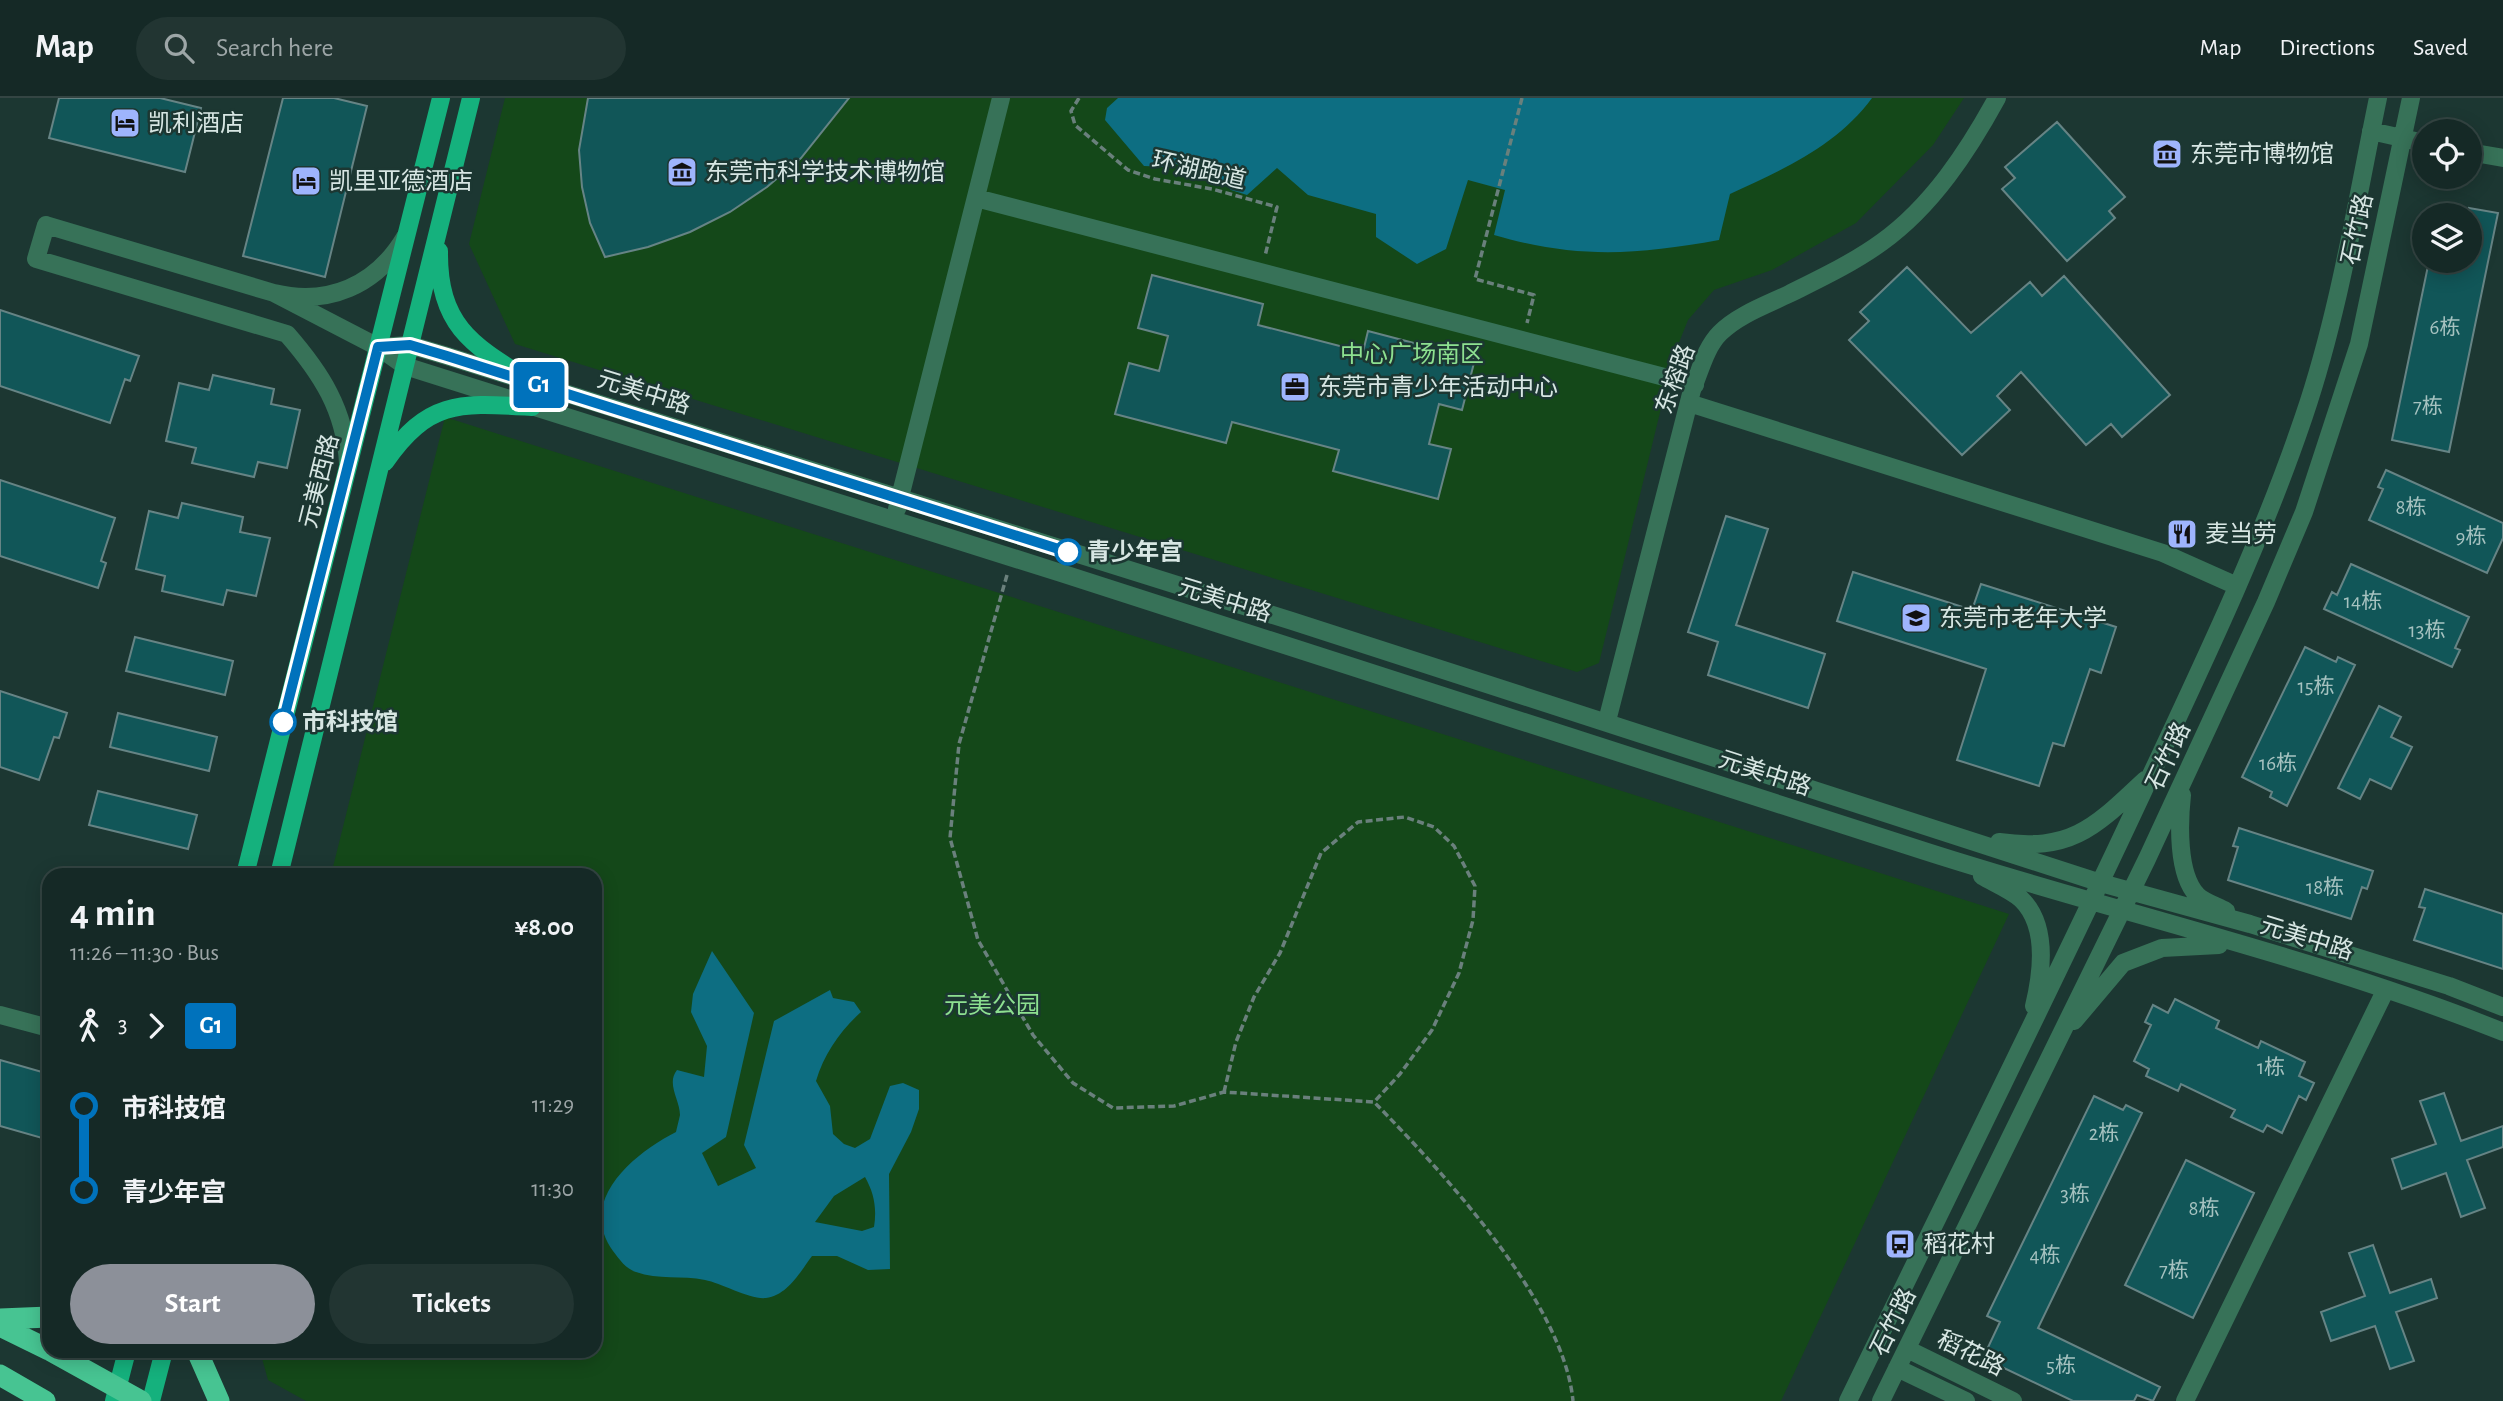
<!DOCTYPE html>
<html lang="en">
<head>
<meta charset="utf-8">
<style>
  :root { --surface:#152926; --page:#223532; --text:#f1f3f6; --muted:#9da6a7; --line:#344543; --accent:#8c9099 }
  body { margin:0; font-family:"Alegreya Sans","Noto Sans SC",sans-serif; background:var(--page); color:var(--text); height:100vh; display:flex; flex-direction:column; font-size:26px; white-space:nowrap }
  * { box-sizing:border-box; margin:0 }
  p { font-size:23px; color:var(--muted) }
  .icon { flex:none; width:38px; height:38px; fill:none; stroke:currentColor; stroke-width:2; stroke-linecap:round; stroke-linejoin:round }
  .map { position:relative; flex:1; overflow:hidden }
  .drawer { position:absolute; left:42px; top:770px; width:560px; height:490px; display:flex; flex-direction:column; background:var(--surface); border-radius:21px; box-shadow:0 4px 18px #0003,0 0 0 2px var(--line) }
  .drawer>* { flex:none }
  .badge { padding:0 14px; border-radius:5px; font-size:24px; line-height:46px }
  .buttons { position:absolute; left:2412px; top:21px; display:grid; gap:14px }
  .buttons a { display:grid; place-items:center; width:70px; height:70px; border-radius:50%; background:var(--surface); box-shadow:0 4px 18px #0003,0 0 0 2px var(--line); font-size:35px }
  .map>.badge { position:absolute; translate:-50% -50%; box-shadow:0 0 0 4px #fff }
  .legs { display:flex; align-items:center; gap:10px; height:77px; padding:0 28px; font-size:23px }
  .legs p { margin-inline-start:auto }
  .headline { display:flex; align-items:center; justify-content:space-between; height:119px; padding:0 28px }
  h1 { font-size:38px; font-weight:700; line-height:52px }
  .button { display:flex; gap:14px; margin-top:auto; padding:14px 28px }
  .button a { flex:1; height:80px; border-radius:42px; background:var(--accent); color:#fff; font-size:28px; font-weight:700; line-height:80px; text-align:center }
  .button a+a { background:var(--page); color:var(--text) }
  ul { padding:0 28px; list-style:none }
  li { display:flex; align-items:center; gap:24px; height:84px; font-size:26px }
  li i { display:grid; place-items:center; width:10px; height:100%; margin:0 9px; background:currentColor }
  li i::after { content:''; width:18px; height:18px; margin:-9px; border:5px solid; border-radius:50%; background:var(--surface) }
  li p { margin-inline-start:auto }
  li:first-child i { background:linear-gradient(#0000 50%,currentColor 0) }
  li:last-child i { background:linear-gradient(currentColor 50%,#0000 0) }
  header { display:flex; align-items:center; gap:42px; box-sizing:border-box; height:98px; padding:0 35px; background:var(--surface); border-bottom:2px solid var(--line) }
  header strong { font-size:33px }
  nav { display:flex; gap:38px; margin-inline-start:auto; font-size:24px }
  .search { width:490px; height:63px; background:var(--page); display:flex; align-items:center; gap:18px; box-sizing:border-box; padding:0 24px; border-radius:38px; color:var(--muted); font-size:26px }
  .map>svg:first-child { display:block }
  .green { fill:#144819 }
  .water { fill:#0d6e82; fill-rule:evenodd }
  .building { fill:#115658; stroke:#668485; stroke-width:2 }
  .lines { fill:none; stroke-linecap:round; stroke-linejoin:round }
  .path { stroke:#6a807c; stroke-width:3.5; stroke-dasharray:7 3.5; stroke-linecap:butt }
  .minor { stroke:#377258; stroke-width:18 }
  .major { stroke:#15b17d; stroke-width:18 }
  .highway { stroke:#47c492; stroke-width:21 }
  .line-1-casing { stroke:#fff; stroke-width:16 }
  .line-1 { stroke:#0072bc; stroke-width:10 }
  .stop-1-dot { fill:#fff; stroke:#0072bc; stroke-width:3.5 }
  .labels { text-anchor:middle; stroke-width:5; stroke-linejoin:round; paint-order:stroke }
  .number-label { font-size:21px; fill:#a6c2c0 }
  .poi-label { font-size:24px; fill:#d7e6e3; stroke:#1c3732; text-anchor:start }
  .street-label { font-size:24px; fill:#d7e6e3; stroke:#1c3732 }
  .park-label { font-size:24px; fill:#8de090; stroke:#1c3732 }
  .stop-label { font-size:24px; font-weight:bold; fill:#d7e6e3; stroke:#1c3732; text-anchor:start }
</style>
</head>
<body>
<header>
<strong>Map</strong>
<div class="search"><svg class="icon" aria-label="search" viewBox="0 0 24 24"><circle cx="10" cy="10" r="6"/><path d="M15 15l6 6"/></svg>Search here</div>
<nav><a>Map</a><a>Directions</a><a>Saved</a></nav>
</header>
<div class="map">
<svg width="2503" height="1303" viewBox="0 0 2503 1303">
  <rect width="100%" height="100%" fill="#1c3732"/>
  <path class="green" d="M 505,0 L 1964,0 L 1933,47 L 1856,125 L 1772,172 L 1714,192 L 1688,222 L 1674,257 L 1599,565 L 1577,574 L 515,246 L 469,146 Z
    M 445,319 L 2009,816 L 1781,1303 L 306,1303 L 268,1282 L 260,1253 L 595,1253 L 595,777 L 331,777 Z"/>
  <path class="water" d="M 1118,0 L 1872,0 C 1838,47 1781,73 1730,96 L 1719,142 C 1636,157 1576,161 1494,137 L 1505,92 L 1468,82 L 1446,151 L 1417,166 L 1376,139 L 1376,116 L 1308,97 L 1277,70 L 1247,97 L 1231,92 L 1213,75 L 1194,78 L 1177,66 L 1167,69 L 1144,68 L 1105,22 L 1107,10 Z
    M 712,853 L 754,915 L 726,1039 L 702,1055 L 718,1088 L 756,1070 L 744,1047 L 774,923 L 830,892 L 833,900 L 854,904 L 861,914 C 840,933 824,956 816,983 L 830,1008 L 833,1036 L 844,1046 L 855,1050 L 870,1041 L 890,988 L 903,985 L 919,992 L 919,1011 L 911,1034 L 889,1076 L 890,1171 L 868,1172 L 837,1158 L 812,1158 C 800,1174 788,1197 766,1200 C 751,1202 721,1185 705,1182 C 682,1177 658,1182 636,1174 C 626,1171 619,1161 613,1153 C 576,1102 635,1055 676,1034 C 677,1029 679,1022 680,1017 C 680,1002 666,986 677,972 L 704,979 L 707,948 L 691,914 L 693,896 ZM 865,1079 C 874,1095 877,1110 874,1129 L 862,1133 L 815,1124 L 834,1098 Z"/>
  <path class="building" d="M 59,0 L 160,0 L 201,10 L 185,74 L 49,40 Z
    M 283,0 L 334,0 L 367,8 L 325,179 L 243,158 Z
    M 588,0 L 849,0 L 801,60 L 767,89 L 730,114 L 690,134 L 648,149 L 605,159 L 590,125 L 582,89 L 579,52 Z
    M 2057,24 L 2125,99 L 2109,113 L 2115,120 L 2067,163 L 2002,91 L 2015,80 L 2005,69 Z
    M 2469,110 L 2498,115 L 2449,354 L 2392,342 L 2429,163 L 2469,163 Z
    M 1907,169 L 1971,235 L 2030,184 L 2042,198 L 2064,178 L 2170,297 L 2122,339 L 2111,326 L 2086,347 L 2021,274 L 1997,298 L 2010,312 L 1962,357 L 1849,242 L 1869,223 L 1860,214 Z
    M 1152,177 L 1263,206 L 1258,227 L 1363,254 L 1368,233 L 1475,261 L 1462,312 L 1439,306 L 1429,346 L 1451,351 L 1438,401 L 1333,373 L 1339,352 L 1232,324 L 1226,345 L 1115,316 L 1129,265 L 1159,273 L 1168,238 L 1138,230 Z
    M 0,212 L 139,258 L 130,283 L 125,281 L 110,325 L 0,288 Z
    M 213,277 L 274,291 L 271,306 L 300,312 L 287,370 L 258,364 L 254,379 L 192,365 L 196,350 L 166,343 L 179,285 L 209,292 Z
    M 2386,372 L 2503,425 L 2503,440 L 2487,475 L 2369,422 L 2383,391 L 2378,389 Z
    M 0,382 L 115,420 L 101,463 L 106,465 L 98,490 L 0,458 Z
    M 182,405 L 243,419 L 240,434 L 270,440 L 256,498 L 227,492 L 223,507 L 162,493 L 165,478 L 136,471 L 149,413 L 178,420 Z
    M 1726,418 L 1768,431 L 1736,527 L 1825,556 L 1808,610 L 1708,577 L 1718,544 L 1688,534 Z
    M 2351,466 L 2469,519 L 2455,550 L 2460,552 L 2452,569 L 2324,511 L 2332,494 L 2337,497 Z
    M 1853,474 L 1972,512 L 1981,486 L 2116,529 L 2101,575 L 2090,571 L 2064,648 L 2053,645 L 2039,688 L 1957,662 L 1986,571 L 1837,523 Z
    M 135,539 L 233,563 L 225,597 L 126,573 Z
    M 2305,549 L 2336,564 L 2338,559 L 2355,567 L 2287,708 L 2270,699 L 2272,694 L 2242,679 Z
    M 0,593 L 67,615 L 59,640 L 54,639 L 39,682 L 0,669 Z
    M 2379,608 L 2401,619 L 2391,639 L 2412,649 L 2391,691 L 2370,681 L 2360,701 L 2338,690 Z
    M 118,615 L 217,639 L 209,673 L 110,649 Z
    M 98,693 L 197,717 L 188,751 L 89,727 Z
    M 2239,730 L 2373,773 L 2367,791 L 2362,789 L 2351,821 L 2228,782 L 2238,749 L 2233,748 Z
    M 2425,791 L 2503,816 L 2503,871 L 2414,842 L 2425,810 L 2419,809 Z
    M 2175,901 L 2219,923 L 2216,930 L 2258,950 L 2261,943 L 2305,964 L 2299,978 L 2314,985 L 2306,1002 L 2299,998 L 2282,1035 L 2267,1027 L 2263,1034 L 2231,1019 L 2235,1012 L 2181,986 L 2178,993 L 2146,978 L 2149,971 L 2134,963 L 2151,927 L 2145,924 L 2153,907 L 2168,915 Z
    M 0,962 L 49,976 L 49,1042 L 0,1028 Z
    M 2444,995 L 2461,1043 L 2503,1028 L 2503,1049 L 2467,1062 L 2485,1110 L 2461,1119 L 2446,1075 L 2402,1091 L 2392,1061 L 2436,1046 L 2420,1003 Z
    M 2094,998 L 2123,1012 L 2126,1007 L 2142,1015 L 2038,1230 L 2160,1289 L 2153,1303 L 2137,1297 L 2134,1303 L 2073,1303 L 1983,1260 L 2000,1224 L 1987,1218 Z
    M 2186,1062 L 2254,1095 L 2193,1220 L 2125,1187 Z
    M 2373,1147 L 2390,1195 L 2431,1181 L 2437,1200 L 2396,1214 L 2414,1263 L 2390,1271 L 2375,1228 L 2331,1243 L 2321,1214 L 2365,1198 L 2349,1155 Z"/>
  <g class="lines">
    <path class="path" d="M 1079,0 L 1071,13 L 1075,27 L 1128,72 L 1155,81 L 1212,91 L 1277,109 L 1265,158
      M 1522,0 L 1475,181 L 1534,197 L 1527,225
      M 1007,477 L 959,646 L 950,740 L 978,842 L 1033,937 L 1073,985 L 1113,1010 L 1174,1008 L 1224,994 L 1374,1004 C 1442,1073 1564,1205 1573,1303
      M 1224,994 L 1236,944 L 1254,899 L 1280,855 L 1321,755 L 1358,724 L 1405,719 L 1434,729 L 1454,748 L 1475,788 L 1473,822 L 1459,875 L 1432,932 L 1400,976 L 1374,1004"/>
    <path class="minor" d="M 2371,33 L 2424,45
      M 2469,54 L 2503,60
      M 976,100 L 1695,287
      M 274,195 L 378,249 L 405,268 C 908,426 1411,585 1912,749 C 2108,813 2311,857 2503,934
      M 378,249 L 410,247 L 447,258 L 1292,523 L 2101,785 L 2250,826 L 2449,888 L 2503,909
      M 1689,305 L 2163,455 L 2237,488
      M 348,365 C 345,312 321,275 287,236 L 36,161 L 46,127 L 274,195 C 328,208 376,188 405,139
      M 897,411 L 1001,0
      M 1607,623 L 1692,292 C 1700,274 1705,250 1720,235 C 1738,217 1766,207 1789,196 C 1821,180 1853,165 1882,144 C 1932,108 1968,53 1997,0
      M 2182,697 C 2179,724 2177,776 2197,797 C 2204,804 2217,808 2226,813
      M 1999,744 C 2072,754 2095,729 2145,682
      M 1982,778 C 1994,785 2011,792 2021,801 C 2048,827 2042,875 2034,908
      M 0,917 L 49,930
      M 2074,923 L 2123,865 L 2162,850 L 2219,847
      M 1907,1251 L 2013,1303
      M 1897,1270 L 1966,1303
      M 1848,1303 C 1946,1101 2047,900 2142,696 C 2200,572 2260,448 2304,318 C 2339,215 2356,106 2378,0
      M 1881,1303 L 2147,761 L 2266,504 L 2304,414 L 2359,246 L 2411,0
      M 2185,1303 L 2386,891"/>
    <path class="major" d="M 439,153 C 438,231 476,249 535,286
      M 385,364 C 429,301 460,305 532,309
      M 245,777 L 441,0
      M 279,777 L 471,0
      M 114,1303 L 127,1253
      M 151,1303 L 164,1253"/>
    <path class="highway" d="M 0,1221 L 49,1219
      M 0,1228 L 49,1252
      M 51,1253 L 141,1303
      M 197,1253 L 219,1303
      M 0,1277 L 45,1303"/>
  </g>
  <g class="lines">
    <g class="line-1-casing">
      <path id="line-1" d="M 283,624 L 378,249 L 410,247 L 447,258 L 1068,454"/>
    </g>
    <use href="#line-1" class="line-1"/>
  </g>
  <defs>
    <g id="hotel-square" transform="scale(1.575)"><rect x="-9" y="-9" width="18" height="18" rx="4" fill="#9eb4fd" stroke="#1c3732"/><path d="M-6-4.5h1.5V1H6V5H4.5V3h-9V5H-6ZM-4 0a1.8 1.8 0 1 1 3.6 0ZM.5 0V-2.5h3Q6-2.5 6 0Z" fill="#111"/></g>
    <g id="museum-square" transform="scale(1.575)"><rect x="-9" y="-9" width="18" height="18" rx="4" fill="#9eb4fd" stroke="#1c3732"/><path d="M0-6L6-3V-2H-6V-3ZM-5-1h2V3h-2ZM-1-1h2V3h-2ZM3-1h2V3H3ZM-6 4H6V6H-6Z" fill="#111"/></g>
    <g id="office-square" transform="scale(1.575)"><rect x="-9" y="-9" width="18" height="18" rx="4" fill="#9eb4fd" stroke="#1c3732"/><path d="M-6-3h4V-5.5h4V-3h4V5H-6ZM-1-4.5V-3h2v-1.5ZM-6 0V1H6V0Z" fill="#111"/></g>
    <g id="restaurant-square" transform="scale(1.575)"><rect x="-9" y="-9" width="18" height="18" rx="4" fill="#9eb4fd" stroke="#1c3732"/><path d="M-5-6h1v4h1v-4h1v4h1v-4h1v5L-1.5 .5V6h-2V.5L-5-1ZM5-6V6H3V1.5H1.5Q1.5-4 5-6Z" fill="#111"/></g>
    <g id="school-square" transform="scale(1.575)"><rect x="-9" y="-9" width="18" height="18" rx="4" fill="#9eb4fd" stroke="#1c3732"/><path d="M0-5L7-2L0 1L-7-2ZM-4 1L0 2.5L4 1V4Q0 6-4 4Z" fill="#111"/></g>
    <g id="bus-square" transform="scale(1.575)"><rect x="-9" y="-9" width="18" height="18" rx="4" fill="#9eb4fd" stroke="#1c3732"/><path d="M-5-6H5V4H4V6H2V4H-2V6H-4V4H-5ZM-3.5-4V0h7V-4ZM-3.5 1.2v1.5H-2V1.2ZM2 1.2v1.5H3.5V1.2Z" fill="#111"/></g>
  </defs>
  <g fill-rule="evenodd">
    <use href="#hotel-square" x="125" y="25"/>
    <use href="#museum-square" x="2167" y="56"/>
    <use href="#museum-square" x="682" y="74"/>
    <use href="#hotel-square" x="306" y="83"/>
    <use href="#office-square" x="1295" y="289"/>
    <use href="#restaurant-square" x="2182" y="436"/>
    <use href="#school-square" x="1916" y="520"/>
    <use href="#bus-square" x="1900" y="1146"/>
  </g>
  <g class="stop-1-dot">
    <circle cx="1068" cy="454" r="12"/>
    <circle cx="283" cy="624" r="12"/>
  </g>
  <g class="labels">
    <g class="number-label">
      <text x="2445" y="236">6栋</text>
      <text x="2428" y="315">7栋</text>
      <text x="2411" y="416">8栋</text>
      <text x="2471" y="445">9栋</text>
      <text x="2363" y="510">14栋</text>
      <text x="2427" y="539">13栋</text>
      <text x="2316" y="595">15栋</text>
      <text x="2278" y="672">16栋</text>
      <text x="2325" y="796">18栋</text>
      <text x="2271" y="976">1栋</text>
      <text x="2104" y="1042">2栋</text>
      <text x="2075" y="1103">3栋</text>
      <text x="2204" y="1117">8栋</text>
      <text x="2045" y="1164">4栋</text>
      <text x="2174" y="1179">7栋</text>
      <text x="2061" y="1274">5栋</text>
    </g>
    <g class="poi-label">
      <text x="148" y="33">凯利酒店</text>
      <text x="2190" y="64">东莞市博物馆</text>
      <text x="705" y="82">东莞市科学技术博物馆</text>
      <text x="329" y="91">凯里亚德酒店</text>
      <text x="1318" y="297">东莞市青少年活动中心</text>
      <text x="2205" y="444">麦当劳</text>
      <text x="1939" y="528">东莞市老年大学</text>
      <text x="1923" y="1154">稻花村</text>
    </g>
    <g class="street-label">
      <text transform="translate(1199 72) rotate(13)" y="8">环湖跑道</text>
      <text transform="translate(2357 131) rotate(-78)" y="8">石竹路</text>
      <text transform="translate(1675 281) rotate(-70)" y="8">东榕路</text>
      <text transform="translate(644 294) rotate(17)" y="8">元美中路</text>
      <text transform="translate(319 383) rotate(-76)" y="8">元美西路</text>
      <text transform="translate(1225 502) rotate(17)" y="8">元美中路</text>
      <text transform="translate(2168 658) rotate(-65)" y="8">石竹路</text>
      <text transform="translate(1765 675) rotate(18)" y="8">元美中路</text>
      <text transform="translate(2307 840) rotate(17)" y="8">元美中路</text>
      <text transform="translate(1893 1224) rotate(-64)" y="8">石竹路</text>
      <text transform="translate(1971 1255) rotate(26)" y="8">稻花路</text>
    </g>
    <g class="park-label">
      <text x="1412" y="264">中心广场南区</text>
      <text x="992" y="915">元美公园</text>
    </g>
    <g class="stop-label">
      <text x="1087" y="462">青少年宫</text>
      <text x="302" y="632">市科技馆</text>
    </g>
  </g>
</svg>
<div class="buttons">
<a><svg class="icon" aria-label="locate" viewBox="0 0 24 24"><circle cx="12" cy="12" r="6"/><path d="M12 2v4M12 18v4M2 12h4M18 12h4"/></svg></a>
<a><svg class="icon" aria-label="layers" viewBox="0 0 24 24"><path d="M12 4l9 5-9 5-9-5zM3 14l9 5 9-5"/></svg></a>
</div>
<b class="badge" style="left:539px;top:287px;background:#0072bc;color:#fff">G1</b>
<section class="drawer">
<div class="headline"><div><h1>4 min</h1><p>11:26 – 11:30 · Bus</p></div><b>¥8.00</b></div>
<div class="legs"><svg class="icon" aria-label="walk" viewBox="0 0 24 24"><circle cx="13" cy="4" r="2"/><path d="M13 8l-2 6 4 7M11 14l-3 7M7 12l3-4h3l4 4"/></svg>3<svg class="icon" aria-label="forward" viewBox="0 0 24 24"><path d="M9 5l7 7-7 7"/></svg><b class="badge" style="background:#0072bc;color:#fff">G1</b></div>
<ul>
<li><i style="color:#0072bc"></i><b>市科技馆</b><p>11:29</p></li>
<li><i style="color:#0072bc"></i><b>青少年宫</b><p>11:30</p></li>
</ul>
<div class="button"><a>Start</a><a>Tickets</a></div>
</section>
</div>
</body>
</html>
